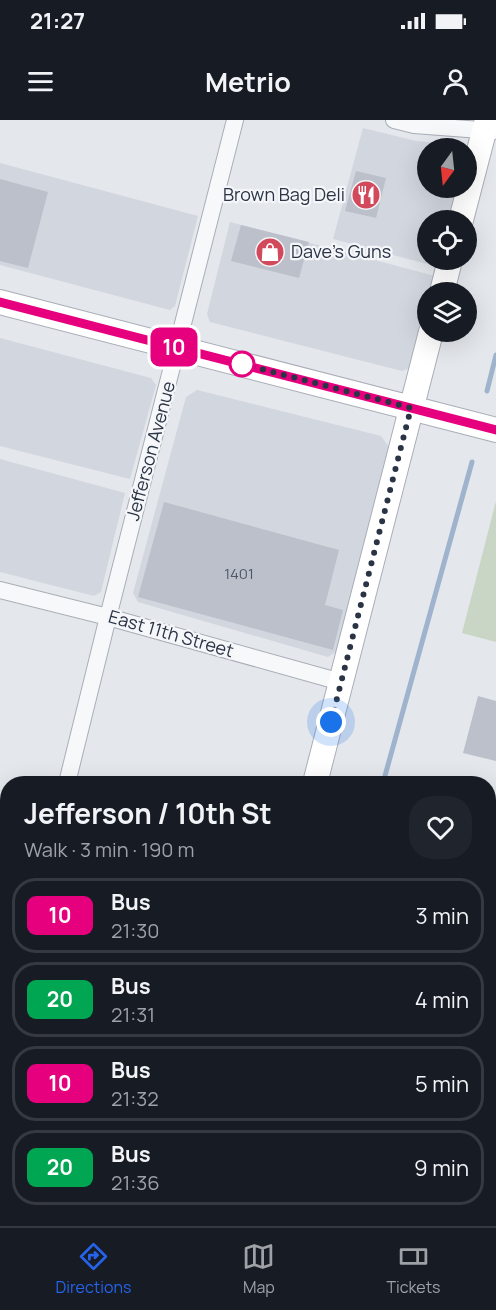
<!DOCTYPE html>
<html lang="en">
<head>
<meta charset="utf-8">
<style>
  :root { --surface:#171b24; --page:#20242c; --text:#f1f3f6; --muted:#9ea1a6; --line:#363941; --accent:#2563eb }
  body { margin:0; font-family:Manrope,sans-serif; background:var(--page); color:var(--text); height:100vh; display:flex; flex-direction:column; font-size:22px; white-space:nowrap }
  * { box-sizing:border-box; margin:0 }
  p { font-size:20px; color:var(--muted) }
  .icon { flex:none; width:33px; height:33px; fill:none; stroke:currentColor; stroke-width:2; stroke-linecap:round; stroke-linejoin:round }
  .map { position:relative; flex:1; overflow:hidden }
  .panel { position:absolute; left:0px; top:656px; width:496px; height:452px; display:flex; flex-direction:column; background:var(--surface); border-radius:24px 24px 0 0; box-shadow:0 6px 24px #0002 }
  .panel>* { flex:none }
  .badge { padding:0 12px; border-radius:9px; font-size:21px; line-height:39px }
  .needle { width:39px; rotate:195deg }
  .fabs { position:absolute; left:417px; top:18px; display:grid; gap:12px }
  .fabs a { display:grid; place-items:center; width:60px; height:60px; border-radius:50%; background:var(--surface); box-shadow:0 6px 24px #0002; font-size:30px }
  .you { position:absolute; width:30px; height:30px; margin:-15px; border:4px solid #fff; border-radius:50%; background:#1a73e8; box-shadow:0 0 0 9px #1a73e833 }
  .map>.badge { position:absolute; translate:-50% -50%; box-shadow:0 0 0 3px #fff }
  .round { display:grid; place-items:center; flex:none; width:63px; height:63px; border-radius:24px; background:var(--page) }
  .overview { display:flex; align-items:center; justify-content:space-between; height:102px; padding:0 24px }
  h1 { font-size:28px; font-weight:700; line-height:45px }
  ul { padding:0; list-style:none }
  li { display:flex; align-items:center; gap:18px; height:75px; margin:0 12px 9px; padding:0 12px; border:3px solid var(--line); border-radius:24px }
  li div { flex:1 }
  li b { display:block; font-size:22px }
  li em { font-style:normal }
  li .badge { min-width:66px; font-weight:700; text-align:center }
  .status { display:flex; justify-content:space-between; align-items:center; height:42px; padding:0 30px; background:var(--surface); direction:ltr }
  .status svg { height:16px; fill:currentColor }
  header { display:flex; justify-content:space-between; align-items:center; height:78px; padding:0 24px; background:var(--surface); font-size:27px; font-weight:700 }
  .tab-bar { display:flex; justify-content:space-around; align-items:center; height:84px; border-top:2px solid var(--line); background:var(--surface); font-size:16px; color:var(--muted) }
  .tab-bar a { display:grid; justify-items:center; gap:3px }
  .tab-bar .current { color:var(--accent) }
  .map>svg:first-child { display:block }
  .built { fill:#d2d6de }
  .green { fill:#c9d6c5 }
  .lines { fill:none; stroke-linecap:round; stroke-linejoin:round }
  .stream { stroke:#9fb4cc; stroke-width:5 }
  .building { fill:#bbc0ca }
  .minor-casing { stroke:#a9aeb7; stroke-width:18 }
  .secondary-casing { stroke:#a9aeb7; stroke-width:26 }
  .minor { stroke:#f7f8fa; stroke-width:16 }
  .secondary { stroke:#fff; stroke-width:24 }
  .line-casing { stroke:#fff; stroke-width:14 }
  .line { stroke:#e6007e; stroke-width:9 }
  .walk { stroke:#2b3445; stroke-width:6; stroke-dasharray:0 10.8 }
  .stop-dot { fill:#fff; stroke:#e6007e; stroke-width:3 }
  .labels { text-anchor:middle; stroke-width:4.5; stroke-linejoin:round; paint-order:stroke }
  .number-label { font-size:15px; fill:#4f5766 }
  .poi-label { font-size:18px; fill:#2b3445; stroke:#f4f6f9; text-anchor:end }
  .street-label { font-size:18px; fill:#2b3445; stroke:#f4f6f9 }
</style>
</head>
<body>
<div class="status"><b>21:27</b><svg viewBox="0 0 49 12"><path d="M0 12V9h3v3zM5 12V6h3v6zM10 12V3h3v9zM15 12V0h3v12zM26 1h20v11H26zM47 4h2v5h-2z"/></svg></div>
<header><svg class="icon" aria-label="menu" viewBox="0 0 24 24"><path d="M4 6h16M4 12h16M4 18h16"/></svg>Metrio<svg class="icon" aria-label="person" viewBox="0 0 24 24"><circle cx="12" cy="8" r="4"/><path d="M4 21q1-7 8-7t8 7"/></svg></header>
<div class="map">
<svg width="496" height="1106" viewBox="0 0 496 1106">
  <rect width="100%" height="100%" fill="#e4e7ec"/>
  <path class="built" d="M 363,8 L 416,21 L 462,25 L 464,28 L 428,28 L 428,68 L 458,68 L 450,100 L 428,100 L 428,140 L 440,140 L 438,147 L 333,119 Z
    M 0,43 L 198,96 L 175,186 L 170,190 L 0,145 Z
    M 230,102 L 435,156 L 430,172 L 428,172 L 427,183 L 410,248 L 402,251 L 210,202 L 207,194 Z
    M 0,218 L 151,258 L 156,265 L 130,359 L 0,326 Z
    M 197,270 L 381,316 L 389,327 L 337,531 L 328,537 L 138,482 L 133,473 L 186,277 Z
    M 0,339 L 125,373 L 101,472 L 94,476 L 0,452 Z"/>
  <path class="green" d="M 496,381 L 496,522 L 462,513 Z"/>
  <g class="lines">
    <path class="stream" d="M 487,271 L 496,235
      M 383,663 L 472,342
      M 262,1106 L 263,1100"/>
  </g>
  <path class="building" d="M 356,51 L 386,58 L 376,98 L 345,91 Z
    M 0,59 L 48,72 L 28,148 L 0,141 Z
    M 241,105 L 309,122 L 299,158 L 231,141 Z
    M 164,382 L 339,430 L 325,485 L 343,490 L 333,530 L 138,477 Z
    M 478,576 L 496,581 L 496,641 L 463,633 Z"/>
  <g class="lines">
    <g class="minor-casing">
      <path id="minor" d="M 394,0 L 414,5 L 494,11
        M 0,470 L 108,497 L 341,562
        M 67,663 L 108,497 L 235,0
        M 0,730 L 8,732
        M 0,933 L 8,903
        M 489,1044 L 496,1018
        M 472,1106 L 474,1100"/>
    </g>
    <g class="secondary-casing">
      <path id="secondary" d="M 461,100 L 487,0
        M 442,172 L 450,140
        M 0,182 L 496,310
        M 315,663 L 431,212
        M 220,1106 L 222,1100"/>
    </g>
    <use href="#minor" class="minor"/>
    <use href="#secondary" class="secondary"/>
  </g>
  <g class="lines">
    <g class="line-casing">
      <path id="line" d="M 0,182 L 496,310"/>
    </g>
    <use href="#line" class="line"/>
    <path class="walk" d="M 242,244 L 411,288 L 331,602"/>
  </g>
  <defs>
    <g id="restaurant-disc" transform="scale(1.5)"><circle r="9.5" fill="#d1495b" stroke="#f4f6f9"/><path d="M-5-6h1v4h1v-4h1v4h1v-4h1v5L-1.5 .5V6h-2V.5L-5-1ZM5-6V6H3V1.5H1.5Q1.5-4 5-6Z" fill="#fff"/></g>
    <g id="shop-disc" transform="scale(1.5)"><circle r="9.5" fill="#d1495b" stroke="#f4f6f9"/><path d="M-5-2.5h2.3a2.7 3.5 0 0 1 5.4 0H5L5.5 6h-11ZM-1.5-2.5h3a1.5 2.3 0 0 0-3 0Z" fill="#fff"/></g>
  </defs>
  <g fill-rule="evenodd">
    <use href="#restaurant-disc" x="366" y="75"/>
    <use href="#shop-disc" x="270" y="132"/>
  </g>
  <circle class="stop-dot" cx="242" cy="244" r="12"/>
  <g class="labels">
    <g class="number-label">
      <text x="239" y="459">1401</text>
    </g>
    <g class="poi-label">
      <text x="345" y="81">Brown Bag Deli</text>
      <text x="291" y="138" text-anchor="start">Dave's Guns</text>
    </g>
    <g class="street-label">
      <text transform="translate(151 331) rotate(-75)" y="6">Jefferson Avenue</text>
      <text transform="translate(171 514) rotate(16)" y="6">East 11th Street</text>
    </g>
  </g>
</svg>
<div class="fabs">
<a><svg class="needle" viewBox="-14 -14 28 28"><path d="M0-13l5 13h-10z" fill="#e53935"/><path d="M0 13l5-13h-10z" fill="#9ea1a6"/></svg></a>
<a><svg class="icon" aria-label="locate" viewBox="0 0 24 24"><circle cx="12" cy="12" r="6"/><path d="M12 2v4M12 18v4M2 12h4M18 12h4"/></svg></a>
<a><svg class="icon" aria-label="layers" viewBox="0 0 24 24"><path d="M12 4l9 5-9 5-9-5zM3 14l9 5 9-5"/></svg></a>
</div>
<div class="you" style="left:331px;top:602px"></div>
<b class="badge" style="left:174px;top:227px;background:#e6007e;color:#fff">10</b>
<section class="panel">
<div class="overview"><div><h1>Jefferson / 10th St</h1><p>Walk · 3 min · 190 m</p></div><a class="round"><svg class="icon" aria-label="heart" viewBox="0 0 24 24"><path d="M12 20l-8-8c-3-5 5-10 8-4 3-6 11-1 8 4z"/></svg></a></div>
<ul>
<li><span class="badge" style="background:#e6007e;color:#fff">10</span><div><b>Bus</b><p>21:30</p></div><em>3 min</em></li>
<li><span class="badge" style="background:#00a651;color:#fff">20</span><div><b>Bus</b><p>21:31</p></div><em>4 min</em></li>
<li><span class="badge" style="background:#e6007e;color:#fff">10</span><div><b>Bus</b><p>21:32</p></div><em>5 min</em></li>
<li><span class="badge" style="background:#00a651;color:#fff">20</span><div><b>Bus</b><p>21:36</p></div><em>9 min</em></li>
</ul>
</section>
</div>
<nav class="tab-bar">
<a class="current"><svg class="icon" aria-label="directions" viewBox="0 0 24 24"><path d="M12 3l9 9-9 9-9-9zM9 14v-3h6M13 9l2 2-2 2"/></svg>Directions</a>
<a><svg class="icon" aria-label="map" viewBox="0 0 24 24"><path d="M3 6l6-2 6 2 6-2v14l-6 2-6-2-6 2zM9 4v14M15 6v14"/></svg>Map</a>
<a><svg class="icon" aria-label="tickets" viewBox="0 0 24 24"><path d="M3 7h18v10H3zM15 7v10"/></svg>Tickets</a>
</nav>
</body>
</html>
